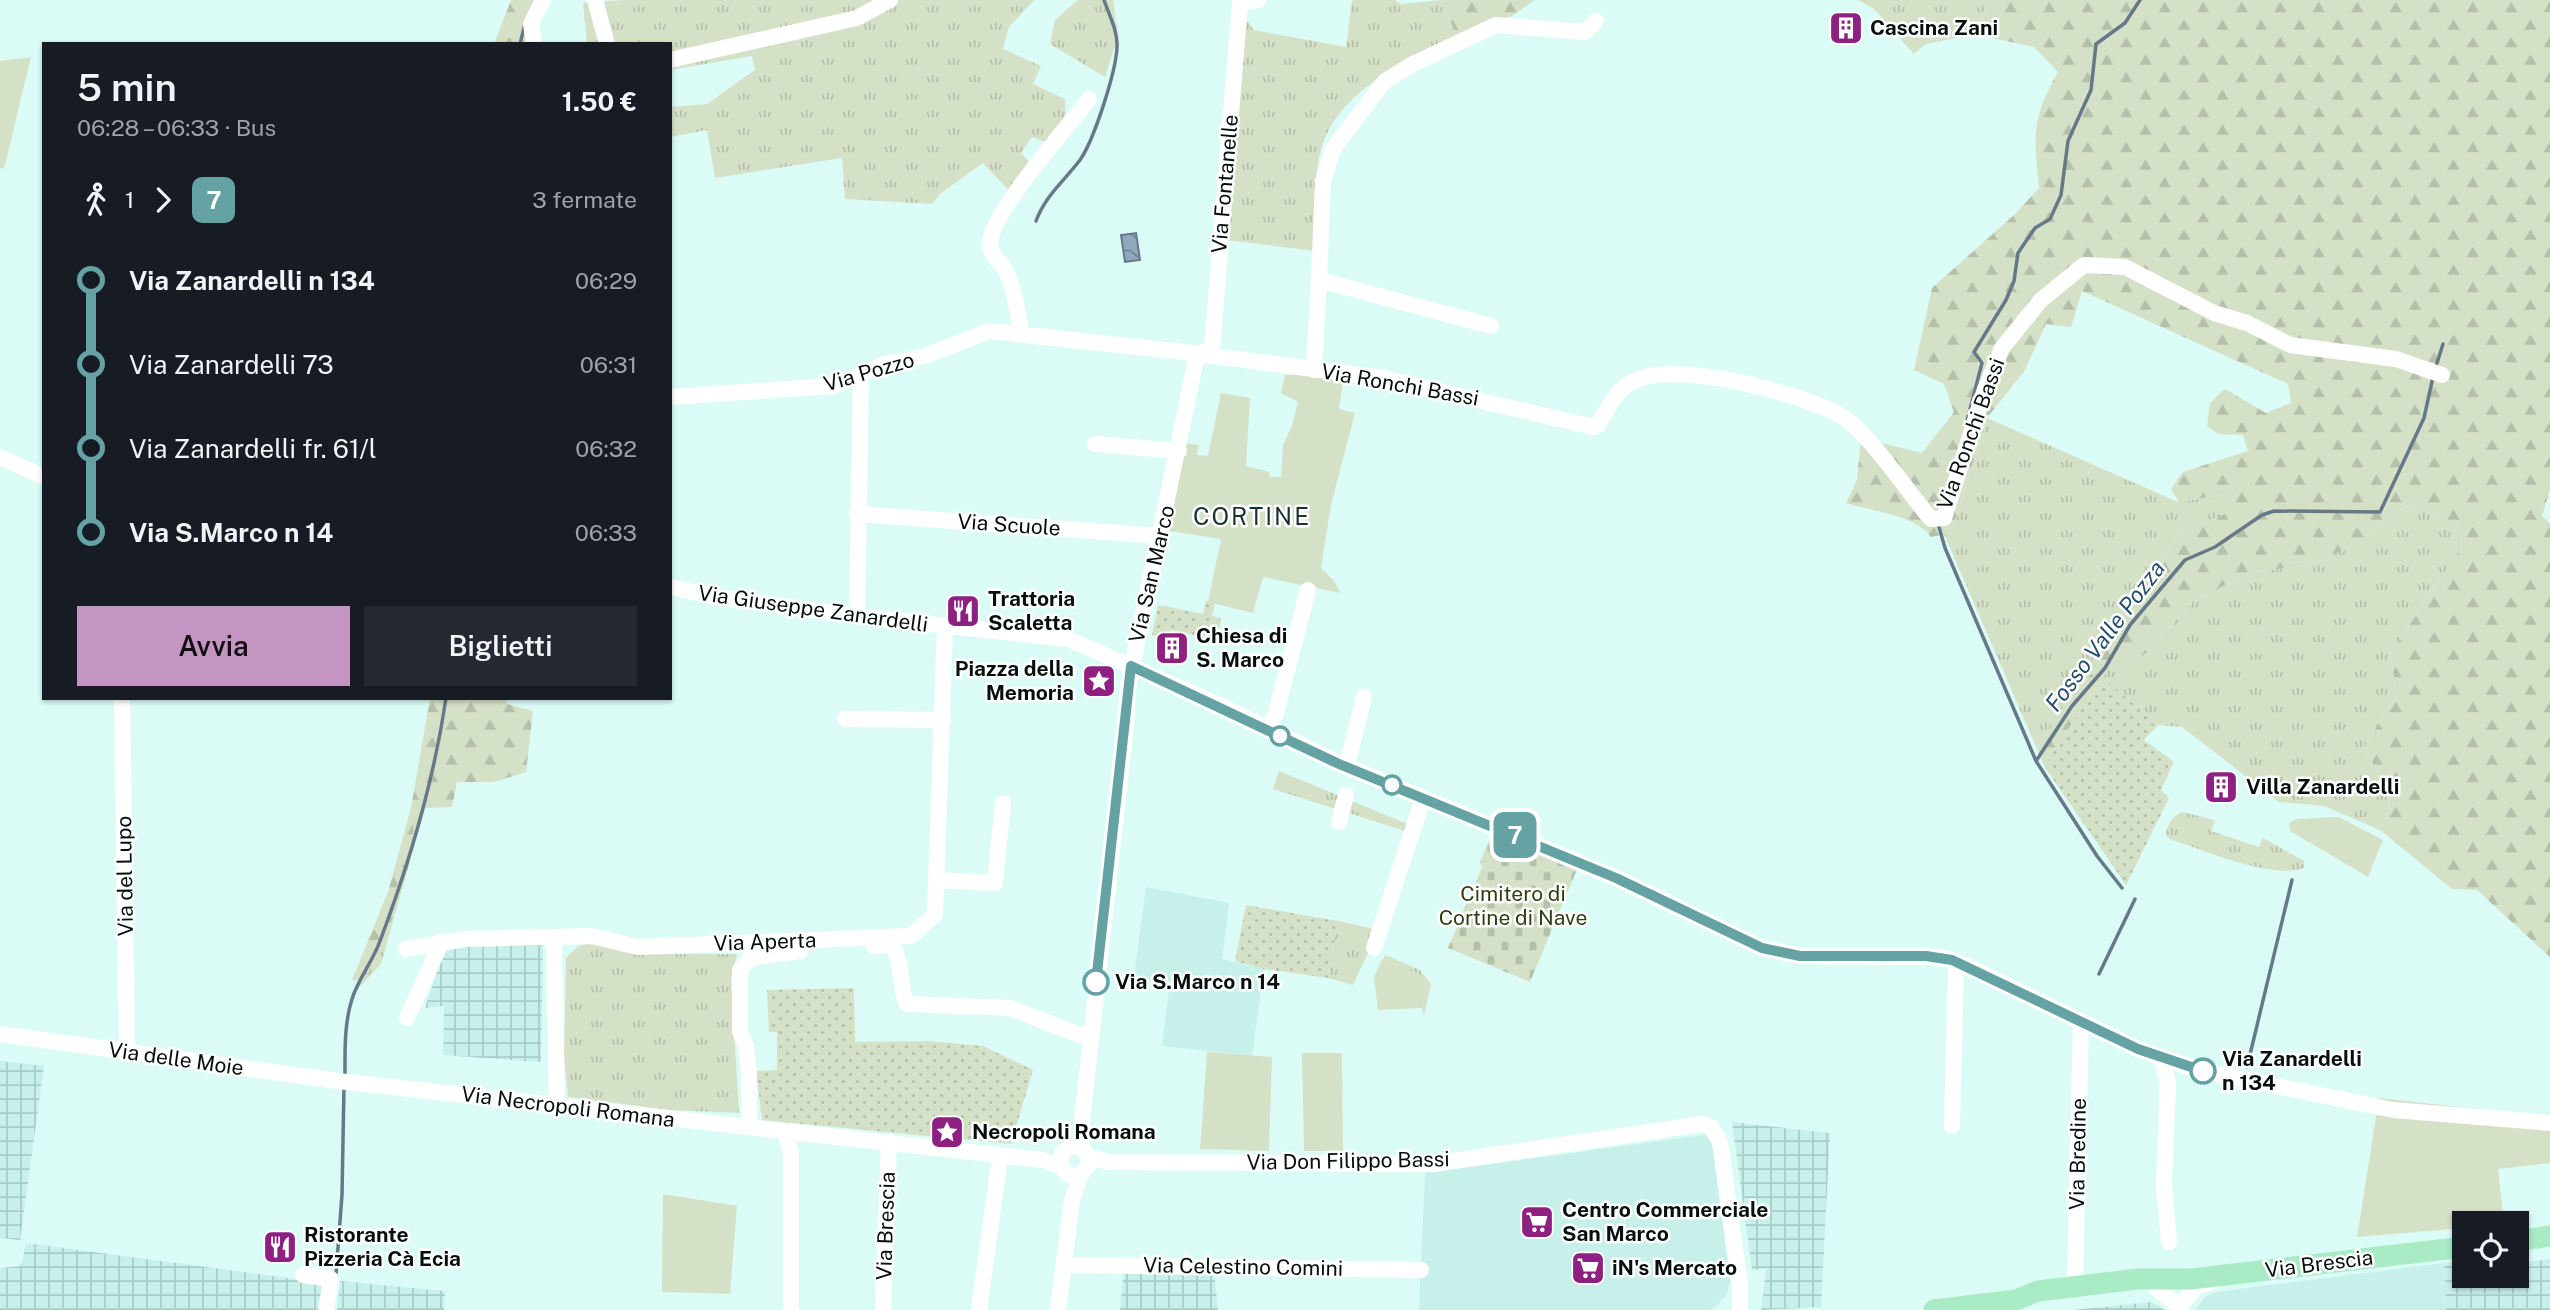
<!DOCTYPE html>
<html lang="it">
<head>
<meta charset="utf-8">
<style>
  :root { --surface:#171b24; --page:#242831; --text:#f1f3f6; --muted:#9ea1a6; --accent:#c494c2 }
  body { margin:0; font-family:"Public Sans",sans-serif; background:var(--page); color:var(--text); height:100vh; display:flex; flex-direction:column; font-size:26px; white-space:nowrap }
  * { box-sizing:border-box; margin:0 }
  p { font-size:23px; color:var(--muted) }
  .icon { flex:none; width:38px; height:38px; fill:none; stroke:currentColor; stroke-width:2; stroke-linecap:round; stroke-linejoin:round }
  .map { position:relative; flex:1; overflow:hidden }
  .panel { position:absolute; left:42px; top:42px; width:630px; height:658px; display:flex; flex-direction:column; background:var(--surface); border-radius:0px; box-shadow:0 2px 5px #0004 }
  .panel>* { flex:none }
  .badge { padding:0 14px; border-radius:10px; font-size:24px; line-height:46px }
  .fabs { position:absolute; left:2452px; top:1211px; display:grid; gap:14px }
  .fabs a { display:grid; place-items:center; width:77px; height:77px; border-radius:0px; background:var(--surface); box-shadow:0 2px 5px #0004; font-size:35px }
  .map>.badge { position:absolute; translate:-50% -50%; box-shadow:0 0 0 4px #fff }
  .legs { display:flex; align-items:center; gap:10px; height:77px; padding:0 35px; font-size:23px }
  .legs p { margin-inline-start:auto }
  .overview { display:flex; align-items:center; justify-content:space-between; height:119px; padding:0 35px }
  h1 { font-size:38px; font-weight:600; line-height:52px }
  .button { display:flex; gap:14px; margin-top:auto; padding:14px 35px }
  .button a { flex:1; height:80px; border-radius:0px; background:var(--accent); color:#111; font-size:28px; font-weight:600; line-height:80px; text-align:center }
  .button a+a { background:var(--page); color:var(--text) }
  ul { padding:0 35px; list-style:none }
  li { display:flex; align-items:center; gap:24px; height:84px; font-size:26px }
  li i { display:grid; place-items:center; width:10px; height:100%; margin:0 9px; background:currentColor }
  li i::after { content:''; width:18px; height:18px; margin:-9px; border:5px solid; border-radius:50%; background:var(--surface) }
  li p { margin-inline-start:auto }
  li:first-child i { background:linear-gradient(#0000 50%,currentColor 0) }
  li:last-child i { background:linear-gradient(currentColor 50%,#0000 0) }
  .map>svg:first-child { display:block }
  .built { fill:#c7f0ea }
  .industrial { fill:url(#industrial-grid) }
  .grass { fill:url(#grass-tufts) }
  .forest { fill:url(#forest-firs) }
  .cemetery { fill:url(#cemetery-stones) }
  .park { fill:url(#park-dots) }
  .garden { fill:#d5e1c7 }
  .water { fill:url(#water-waves); stroke:#667988; stroke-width:2 }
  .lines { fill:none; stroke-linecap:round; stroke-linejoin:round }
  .stream { stroke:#667988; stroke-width:3.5 }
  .minor { stroke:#fff; stroke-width:16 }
  .major { stroke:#a9ebc5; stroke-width:21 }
  .line-1-casing { stroke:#fff; stroke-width:16 }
  .line-1 { stroke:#65a2a3; stroke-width:10 }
  .stop-1-dot { fill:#fff; stroke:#65a2a3; stroke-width:3.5 }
  .labels { text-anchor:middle; stroke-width:5; stroke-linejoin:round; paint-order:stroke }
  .poi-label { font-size:21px; font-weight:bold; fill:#050f0d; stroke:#fff; text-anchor:start }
  .street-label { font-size:21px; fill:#050f0d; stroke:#fff }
  .park-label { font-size:21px; fill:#2f3f12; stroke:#fff }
  .stop-label { font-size:21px; font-weight:bold; fill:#050f0d; stroke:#fff; text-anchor:start }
  .water-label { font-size:23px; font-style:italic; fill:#264e6e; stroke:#fff }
  .quarter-label { font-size:24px; letter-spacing:2px; fill:#193430; stroke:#fff }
</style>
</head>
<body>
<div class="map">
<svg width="2550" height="1310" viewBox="0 0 2550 1310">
  <defs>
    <pattern id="industrial-grid" width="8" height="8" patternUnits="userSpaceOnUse" patternTransform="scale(1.75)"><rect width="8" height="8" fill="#c7f0ea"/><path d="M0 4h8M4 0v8" fill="none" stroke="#a9cdc8"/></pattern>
    <pattern id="grass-tufts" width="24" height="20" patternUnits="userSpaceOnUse" patternTransform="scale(1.75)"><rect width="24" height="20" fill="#d5e1c7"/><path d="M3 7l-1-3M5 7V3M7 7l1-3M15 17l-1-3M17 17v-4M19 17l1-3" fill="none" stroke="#b5c0aa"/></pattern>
    <pattern id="forest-firs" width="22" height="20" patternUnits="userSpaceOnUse" patternTransform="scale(1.75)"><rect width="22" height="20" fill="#d5e1c7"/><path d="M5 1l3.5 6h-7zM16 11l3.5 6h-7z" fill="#b5c0aa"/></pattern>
    <pattern id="cemetery-stones" width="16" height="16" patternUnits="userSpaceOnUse" patternTransform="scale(1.75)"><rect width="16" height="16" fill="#d5e1c7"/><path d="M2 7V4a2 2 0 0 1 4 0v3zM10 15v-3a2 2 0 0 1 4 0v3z" fill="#b5c0aa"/></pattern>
    <pattern id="park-dots" width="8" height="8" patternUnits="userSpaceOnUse" patternTransform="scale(1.75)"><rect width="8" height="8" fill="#d5e1c7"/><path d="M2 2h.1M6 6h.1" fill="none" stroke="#b5c0aa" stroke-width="1.8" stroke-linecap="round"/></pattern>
    <pattern id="water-waves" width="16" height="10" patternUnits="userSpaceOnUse" patternTransform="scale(1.75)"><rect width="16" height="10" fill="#90a7bc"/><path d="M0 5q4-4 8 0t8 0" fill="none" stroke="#748697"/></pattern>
  </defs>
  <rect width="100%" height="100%" fill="#dbfbf7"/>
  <path class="built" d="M 1146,887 L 1229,903 L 1222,959 L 1264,969 L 1252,1056 L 1162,1046 L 1170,981 L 1134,976 Z
    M 1703,1135 L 1711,1137 L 1730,1282 L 1726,1296 L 1715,1307 L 1709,1310 L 1419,1310 L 1425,1173 Z
    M 2444,1263 L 2446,1310 L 2195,1310 L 2205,1297 L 2216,1292 Z"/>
  <path class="industrial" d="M 543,941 L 541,1062 L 443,1055 L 444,1006 L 425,1008 L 446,944 Z
    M 0,1061 L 44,1066 L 20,1240 L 0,1238 Z
    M 1732,1122 L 1830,1133 L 1821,1307 L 1761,1310 L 1766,1269 L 1752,1270 Z
    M 26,1243 L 326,1283 L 321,1310 L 0,1310 L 0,1268 L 21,1266 Z
    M 2550,1259 L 2550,1310 L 2446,1310 L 2444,1263 L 2464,1260 L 2464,1276 L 2516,1276 L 2517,1263 Z
    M 1124,1268 L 1214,1270 L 1218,1310 L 1120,1310 Z
    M 340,1281 L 445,1291 L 444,1310 L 337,1310 Z
    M 2151,1302 L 2165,1310 L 2073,1310 Z"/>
  <path class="grass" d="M 623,0 L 886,0 L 867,11 L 670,57 L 670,44 L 610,44 L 598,2 Z
    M 896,0 L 1034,0 L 1009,27 L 1003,49 L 1041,66 L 1033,84 L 1065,99 L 1066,130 L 1054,145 L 1032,137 L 1021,153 L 1033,166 L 1016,198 L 983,163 L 940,194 L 932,204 L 845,199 L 842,158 L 715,178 L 707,130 L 670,137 L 670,107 L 707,104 L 755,70 L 752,56 L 670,70 L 670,62 Z
    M 1078,0 L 1113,0 L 1118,37 L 1105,77 L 1050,44 L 1055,20 Z
    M 1352,0 L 1395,0 L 1401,4 L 1442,0 L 1457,38 C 1402,64 1333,91 1319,158 C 1313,188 1315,220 1316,251 L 1226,240 L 1244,17 L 1254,30 L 1346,47 Z
    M 1858,0 L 1989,0 L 1974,34 L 1926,44 L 1914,54 L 1874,9 Z
    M 592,2 L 604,44 L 587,44 L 583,3 Z
    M 1987,418 L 2178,502 L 2226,494 L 2230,513 L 2183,529 L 2128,602 L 2098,666 L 2065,705 L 2037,749 L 1944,534 L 1951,533 Z
    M 2408,505 L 2458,524 L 2462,547 L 2390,654 L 2397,694 L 2363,749 L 2383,778 L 2390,808 L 2380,830 L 2324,806 L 2279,802 L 2182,727 L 2158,725 L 2103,677 L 2108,670 L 2144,655 L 2194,600 L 2253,572 L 2310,565 L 2349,548 Z
    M 1279,771 L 1410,825 L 1408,832 L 1273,789 Z
    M 425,786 L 425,808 L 381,964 L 356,991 Z
    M 2182,812 L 2211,819 L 2215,821 L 2211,831 L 2259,847 L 2263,838 L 2304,861 L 2304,868 C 2272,880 2203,850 2170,839 L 2166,835 C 2167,824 2172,817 2182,812 Z
    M 1338,921 L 1374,929 L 1371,946 L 1353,985 L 1328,978 Z
    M 591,943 L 637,954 L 737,954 L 731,979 L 739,1113 L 670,1110 L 568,1097 L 564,1057 L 566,958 L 578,946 Z
    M 1385,955 L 1420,970 L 1431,984 L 1424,1016 L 1422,1008 L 1428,987 L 1419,975 L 1383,959 Z"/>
  <path class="forest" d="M 511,0 L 539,0 L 528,44 L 494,44 Z
    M 1442,0 L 1535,0 L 1512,16 L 1457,38 Z
    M 1989,0 L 2550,0 L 2550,489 L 2542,516 L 2550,524 L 2550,957 L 2477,890 L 2452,889 L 2380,830 L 2390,808 L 2383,778 L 2363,749 L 2397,694 L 2390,654 L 2462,547 L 2458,524 L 2408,505 L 2349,548 L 2310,565 L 2253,572 L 2194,600 L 2144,655 L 2108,670 L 2044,766 L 2037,749 L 2065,705 L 2098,666 L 2128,602 L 2183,529 L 2229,513 L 2226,494 L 2179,502 L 2171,489 L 2183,472 L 2248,451 L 2243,435 L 2218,434 L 2207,426 L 2210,403 L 2225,389 L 2266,413 L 2291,403 L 2288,384 L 2082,291 L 2071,327 L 2046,324 L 2025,370 L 1987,418 L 1951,533 L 1931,537 C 1913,514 1874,512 1846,503 L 1857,480 L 1861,438 L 1922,453 L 1954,412 L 1944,384 L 1914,370 L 1932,288 L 2014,215 L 2039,188 C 2034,135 2031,120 2058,72 L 2034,47 L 1974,34 Z
    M 430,698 L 506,698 L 507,704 L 533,711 L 526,772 L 494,782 L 457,782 L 452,807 L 425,808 L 424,789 L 386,924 L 360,981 L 352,980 L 388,892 L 411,808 Z"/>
  <path class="cemetery" d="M 1496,833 L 1578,867 L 1530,982 L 1448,948 L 1482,867 L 1480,862 L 1490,838 L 1494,840 Z"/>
  <path class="park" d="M 1206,601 L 1215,603 L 1212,616 L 1221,618 L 1219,629 L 1210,630 L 1208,638 L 1171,630 L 1168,639 L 1152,635 L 1158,605 L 1203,614 Z
    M 2103,677 L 2158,725 L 2144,740 L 2174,762 L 2161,790 L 2169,798 L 2126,885 L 2044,766 Z
    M 1246,905 L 1338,921 L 1328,978 L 1264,969 L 1235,961 Z
    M 854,988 L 855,1042 L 930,1041 L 983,1046 L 1033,1070 L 1011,1144 L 762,1120 L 756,1071 L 777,1070 L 777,1032 L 769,1032 L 767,990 Z"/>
  <path class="garden" d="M 31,57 L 4,169 L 0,168 L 0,61 Z
    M 1311,373 L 1344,375 L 1339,409 L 1355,413 L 1331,505 L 1321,568 L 1335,582 L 1340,593 L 1263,577 L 1253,613 L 1208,602 L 1221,539 L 1169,531 L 1186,443 L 1199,445 L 1197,455 L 1208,456 L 1221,393 L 1250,398 L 1246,466 L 1269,472 L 1270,477 L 1281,477 L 1283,445 L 1292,426 L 1298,402 L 1281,393 L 1285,375 Z
    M 2339,817 L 2383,840 L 2368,877 L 2290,831 L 2289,823 L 2297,819 Z
    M 1382,959 L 1419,974 L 1428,987 L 1422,1008 L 1378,1010 L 1374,977 Z
    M 1207,1052 L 1272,1057 L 1269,1151 L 1200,1149 Z
    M 1302,1053 L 1342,1053 L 1343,1151 L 1304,1151 Z
    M 2379,1098 L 2548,1117 L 2550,1112 L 2550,1163 L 2498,1169 L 2504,1223 L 2464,1223 L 2464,1228 L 2357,1237 Z
    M 663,1194 L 737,1206 L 730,1294 L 662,1292 Z"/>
  <path class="water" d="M 1136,233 L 1140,260 L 1125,262 L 1121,235 Z"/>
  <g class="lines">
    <path class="stream" d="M 520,44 L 525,24
      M 1036,221 C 1045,196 1064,181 1080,160 C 1094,140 1116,72 1117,47 C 1118,31 1109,15 1104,0
      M 2436,366 L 2443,344
      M 1967,421 L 1982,363 L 1974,352 L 2006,300 L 2014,281 L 2018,253 L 2035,228 L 2050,219 L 2061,195 L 2068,141 L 2091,90 L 2096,44 L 2125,23 L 2140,0
      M 1939,527 L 1945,548 L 2036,761
      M 2122,888 L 2097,856 L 2036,761 L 2072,706 L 2105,668 L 2130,625 L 2185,560 L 2215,547 L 2262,515 L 2274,511 L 2380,512 L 2424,418 L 2433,377
      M 2099,974 L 2135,899
      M 2247,1067 L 2292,880
      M 345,1079 C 345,1052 344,1024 352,999 C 358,979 373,961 380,941 C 409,864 434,780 446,698
      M 336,1274 L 342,1195 L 344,1086"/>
    <path class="minor" d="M 595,0 L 607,44
      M 534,44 L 531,24 L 543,0
      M 670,60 L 857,18 L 890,0
      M 1319,280 L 1323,181 L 1333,149 L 1385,81 L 1411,65 L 1496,25 L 1585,32 L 1596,21
      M 1022,333 C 1017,314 1015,288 1006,271 C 1001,262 990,256 990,244 C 989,215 1069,126 1089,99
      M 1197,355 L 1212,349 L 1240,3 L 1258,0
      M 1314,370 L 1319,280 L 1491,326
      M 670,397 L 834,386 L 885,364 L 922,357 L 990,331 L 1183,352 L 1383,378 L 1593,427 L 1598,425 C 1607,409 1617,389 1634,381 C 1677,360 1799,393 1840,415 C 1867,430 1909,494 1931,519 L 1944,518 L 1985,389 L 2002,348 L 2041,300 L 2084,265 L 2125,267 L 2214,313 L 2247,323 L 2290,345 L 2396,359 L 2442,375
      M 1095,444 L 1179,451
      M 0,457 L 44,477
      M 857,514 L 1161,536
      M 670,587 L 716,597 L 857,616 L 1068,639 L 1215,703 L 1339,763 L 1616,878 L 1762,948 L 1800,956 L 1940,957 L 1965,965 L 2138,1049 L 2194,1069 L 2393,1110 L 2550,1123
      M 857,616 L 861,373
      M 122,698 L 127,1053
      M 845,719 L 943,720
      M 1267,730 L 1276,713 L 1308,590
      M 1347,766 L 1364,697
      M 1339,822 L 1346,795
      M 936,880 L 995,883 L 1003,803
      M 874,946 L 890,945 C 904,958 898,987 907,1004 L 1010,1008 L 1090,1039
      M 1374,948 L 1423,799
      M 406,949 L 466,939 L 554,937
      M 407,1018 L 442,941
      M 0,1034 L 338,1081 L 1042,1160 L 1060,1166
      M 2161,1058 L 2168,1083 L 2164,1185 L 2169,1242
      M 557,1106 L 554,937 L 591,936 L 638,947 L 911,936 L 935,915 L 945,627
      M 1952,1126 L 1956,961
      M 749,1127 L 749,1073 L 746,1046 L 740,1032 L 740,970 L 752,957 L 800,951
      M 785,1132 L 791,1153 L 791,1310
      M 1083,1148 L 1073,1146 L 1062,1152 L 1060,1166 L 1069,1175 L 1080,1176 L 1090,1163 L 1083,1148 L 1081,1129 L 1126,726 L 1128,686 L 1197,355
      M 1090,1157 L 1108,1162 L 1434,1164 L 1702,1124 L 1711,1127 L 1720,1142 L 1740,1284 L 1740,1310
      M 1065,1265 L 1421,1270
      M 303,1275 L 331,1279 L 326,1310
      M 2075,1287 L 2081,1022
      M 2157,1289 L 2180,1307
      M 2180,1307 L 2196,1286 L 2212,1282
      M 883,1310 L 889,1142
      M 979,1310 L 1000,1156
      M 1058,1310 L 1072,1200 L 1080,1176"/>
    <path class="major" d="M 2516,1241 L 2550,1236
      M 1934,1310 L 2016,1300 L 2038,1291 L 2138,1279 L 2191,1279 L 2464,1247"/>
  </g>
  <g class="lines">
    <g class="line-1-casing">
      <path id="line-1" d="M 1096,982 L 1131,666 L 1339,764 L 1616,878 L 1762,948 L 1800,956 L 1926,956 L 1952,960 L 2138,1049 L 2203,1071"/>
    </g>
    <use href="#line-1" class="line-1"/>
  </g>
  <defs>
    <g id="building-square" transform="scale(1.75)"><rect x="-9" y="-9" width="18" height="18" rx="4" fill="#8e2082" stroke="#fff"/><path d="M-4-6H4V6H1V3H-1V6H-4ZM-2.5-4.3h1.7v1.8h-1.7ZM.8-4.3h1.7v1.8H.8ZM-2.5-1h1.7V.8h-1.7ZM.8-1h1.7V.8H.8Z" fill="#fff"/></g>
    <g id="restaurant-square" transform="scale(1.75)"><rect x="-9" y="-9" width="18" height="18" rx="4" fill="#8e2082" stroke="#fff"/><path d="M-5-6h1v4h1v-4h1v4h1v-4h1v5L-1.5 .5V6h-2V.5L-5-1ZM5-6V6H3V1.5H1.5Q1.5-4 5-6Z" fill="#fff"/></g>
    <g id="sight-square" transform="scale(1.75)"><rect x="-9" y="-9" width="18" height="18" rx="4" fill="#8e2082" stroke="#fff"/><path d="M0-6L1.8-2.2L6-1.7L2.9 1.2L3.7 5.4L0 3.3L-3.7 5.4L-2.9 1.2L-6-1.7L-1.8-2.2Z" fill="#fff"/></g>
    <g id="supermarket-square" transform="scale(1.75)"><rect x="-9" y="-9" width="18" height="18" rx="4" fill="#8e2082" stroke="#fff"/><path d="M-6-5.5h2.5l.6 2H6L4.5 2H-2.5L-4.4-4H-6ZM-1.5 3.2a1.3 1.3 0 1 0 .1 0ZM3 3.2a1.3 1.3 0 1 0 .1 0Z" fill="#fff"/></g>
  </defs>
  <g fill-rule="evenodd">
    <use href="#building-square" x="1846" y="28"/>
    <use href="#restaurant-square" x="963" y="611"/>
    <use href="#building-square" x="1172" y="648"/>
    <use href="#sight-square" x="1099" y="681"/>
    <use href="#building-square" x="2221" y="787"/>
    <use href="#sight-square" x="947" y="1132"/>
    <use href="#supermarket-square" x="1537" y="1222"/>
    <use href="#restaurant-square" x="280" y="1247"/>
    <use href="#supermarket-square" x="1588" y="1268"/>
  </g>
  <g class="stop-1-dot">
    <circle cx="1280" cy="736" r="9"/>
    <circle cx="1392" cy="785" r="9"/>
    <circle cx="1096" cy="982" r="12"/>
    <circle cx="2203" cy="1071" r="12"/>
  </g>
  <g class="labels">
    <g class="poi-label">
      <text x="1870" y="35">Cascina Zani</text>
      <text x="988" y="606">Trattoria<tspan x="988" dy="24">Scaletta</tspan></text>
      <text x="1196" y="643">Chiesa di<tspan x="1196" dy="24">S. Marco</tspan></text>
      <text x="1074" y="676" text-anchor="end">Piazza della<tspan x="1074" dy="24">Memoria</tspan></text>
      <text x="2246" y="794">Villa Zanardelli</text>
      <text x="972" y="1139">Necropoli Romana</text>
      <text x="1562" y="1217">Centro Commerciale<tspan x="1562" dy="24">San Marco</tspan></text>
      <text x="304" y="1242">Ristorante<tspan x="304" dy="24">Pizzeria Cà Ecia</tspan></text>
      <text x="1612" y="1275">iN's Mercato</text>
    </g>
    <g class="street-label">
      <text transform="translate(1225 184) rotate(-85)" y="7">Via Fontanelle</text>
      <text transform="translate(869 372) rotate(-16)" y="7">Via Pozzo</text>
      <text transform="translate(1400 385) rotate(10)" y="7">Via Ronchi Bassi</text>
      <text transform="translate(1971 434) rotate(-70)" y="7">Via Ronchi Bassi</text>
      <text transform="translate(1009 525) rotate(4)" y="7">Via Scuole</text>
      <text transform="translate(1152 574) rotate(-77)" y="7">Via San Marco</text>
      <text transform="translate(813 609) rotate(8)" y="7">Via Giuseppe Zanardelli</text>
      <text transform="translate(125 876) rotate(-91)" y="7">Via del Lupo</text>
      <text transform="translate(765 942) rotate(-2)" y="7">Via Aperta</text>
      <text transform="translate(176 1059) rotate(8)" y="7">Via delle Moie</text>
      <text transform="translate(568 1107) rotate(7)" y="7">Via Necropoli Romana</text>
      <text transform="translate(2078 1154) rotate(-89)" y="7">Via Bredine</text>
      <text transform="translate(1348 1161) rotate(-1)" y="7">Via Don Filippo Bassi</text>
      <text transform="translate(886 1226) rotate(-88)" y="7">Via Brescia</text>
      <text transform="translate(2319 1264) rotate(-7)" y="7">Via Brescia</text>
      <text transform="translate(1243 1267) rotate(1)" y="7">Via Celestino Comini</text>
    </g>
    <g class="park-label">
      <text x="1513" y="901">Cimitero di<tspan x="1513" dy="24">Cortine di Nave</tspan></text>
    </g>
    <g class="stop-label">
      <text x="1115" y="989">Via S.Marco n 14</text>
      <text x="2222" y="1066">Via Zanardelli<tspan x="2222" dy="24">n 134</tspan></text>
    </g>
    <g class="water-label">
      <text transform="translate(2105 636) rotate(-53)" y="8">Fosso Valle Pozza</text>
    </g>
    <g class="quarter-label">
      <text x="1252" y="525">CORTINE</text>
    </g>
  </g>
</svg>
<div class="fabs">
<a><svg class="icon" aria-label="locate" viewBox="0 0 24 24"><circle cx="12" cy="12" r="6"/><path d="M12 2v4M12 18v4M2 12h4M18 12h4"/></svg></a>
</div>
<b class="badge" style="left:1515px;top:835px;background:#65a2a3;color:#fff">7</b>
<section class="panel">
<div class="overview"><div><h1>5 min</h1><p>06:28 – 06:33 · Bus</p></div><b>1.50 €</b></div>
<div class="legs"><svg class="icon" aria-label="walk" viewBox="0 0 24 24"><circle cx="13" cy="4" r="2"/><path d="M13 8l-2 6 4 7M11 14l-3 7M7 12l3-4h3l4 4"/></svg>1<svg class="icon" aria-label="forward" viewBox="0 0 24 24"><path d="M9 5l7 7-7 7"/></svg><b class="badge" style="background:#65a2a3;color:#fff">7</b><p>3 fermate</p></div>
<ul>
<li><i style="color:#65a2a3"></i><b>Via Zanardelli n 134</b><p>06:29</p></li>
<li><i style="color:#65a2a3"></i><span>Via Zanardelli 73</span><p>06:31</p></li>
<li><i style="color:#65a2a3"></i><span>Via Zanardelli fr. 61/l</span><p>06:32</p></li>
<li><i style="color:#65a2a3"></i><b>Via S.Marco n 14</b><p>06:33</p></li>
</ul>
<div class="button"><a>Avvia</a><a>Biglietti</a></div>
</section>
</div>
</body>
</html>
